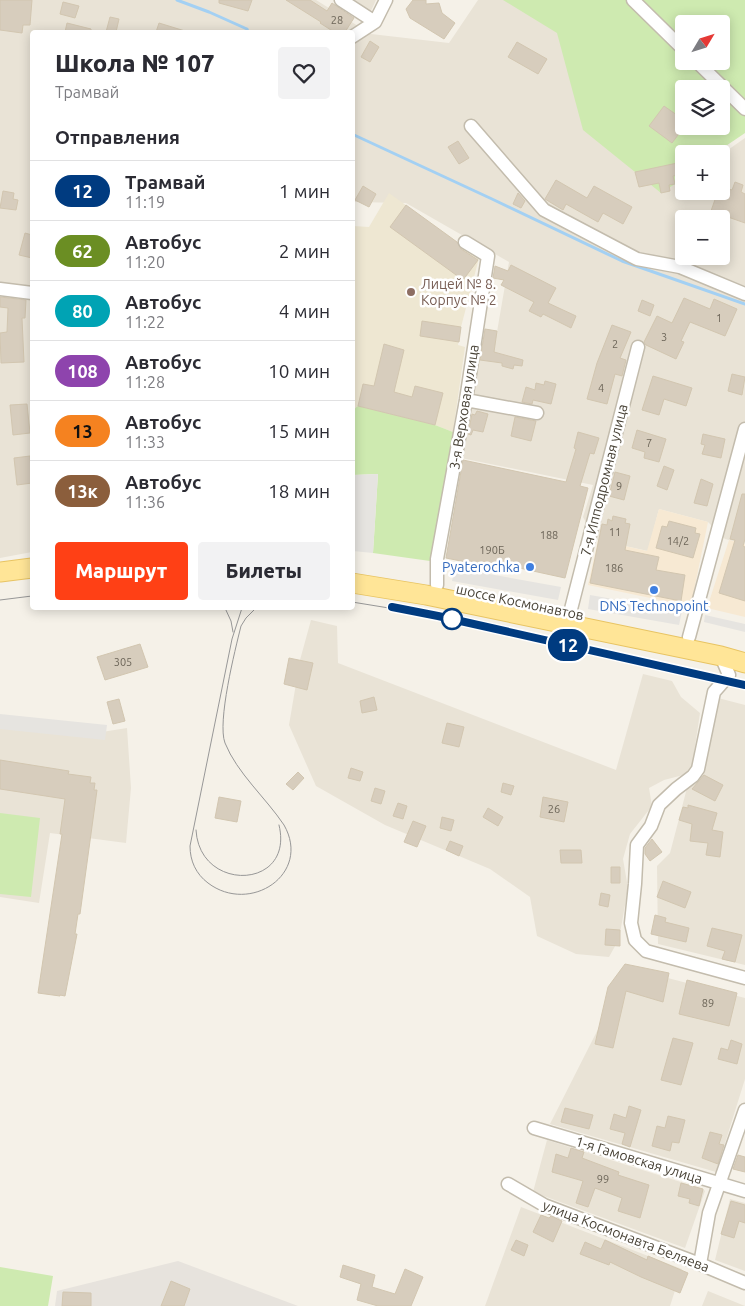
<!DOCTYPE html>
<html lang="ru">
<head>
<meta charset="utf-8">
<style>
  :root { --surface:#fff; --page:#f2f2f3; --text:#2b2b33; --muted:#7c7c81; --line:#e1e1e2; --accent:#ff4015 }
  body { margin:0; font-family:Ubuntu,sans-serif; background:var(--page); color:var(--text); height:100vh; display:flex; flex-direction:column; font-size:19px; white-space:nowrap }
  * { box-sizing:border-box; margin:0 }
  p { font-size:16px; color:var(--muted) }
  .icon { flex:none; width:28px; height:28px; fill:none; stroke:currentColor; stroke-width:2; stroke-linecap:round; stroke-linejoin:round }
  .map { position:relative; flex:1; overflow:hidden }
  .drawer { position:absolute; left:30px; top:30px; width:325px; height:580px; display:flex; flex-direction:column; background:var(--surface); border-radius:5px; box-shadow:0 2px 12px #0003 }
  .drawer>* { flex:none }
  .badge { padding:0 10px; border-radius:16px; font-size:18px; line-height:32px }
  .needle { width:32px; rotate:52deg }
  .fabs { position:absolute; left:675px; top:15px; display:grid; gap:10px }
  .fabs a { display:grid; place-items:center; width:55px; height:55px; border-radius:5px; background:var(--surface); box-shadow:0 2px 12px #0003; font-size:25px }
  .map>.badge { position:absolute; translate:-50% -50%; box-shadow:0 0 0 2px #fff }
  h2 { padding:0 25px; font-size:19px; line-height:45px }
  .round { display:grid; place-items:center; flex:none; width:52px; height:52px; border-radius:5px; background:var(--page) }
  .head { display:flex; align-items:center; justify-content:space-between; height:85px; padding:0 25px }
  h1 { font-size:24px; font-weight:800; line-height:38px }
  .action { display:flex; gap:10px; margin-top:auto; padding:10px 25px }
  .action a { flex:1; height:58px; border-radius:5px; background:var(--accent); color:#fff; font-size:20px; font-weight:800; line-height:58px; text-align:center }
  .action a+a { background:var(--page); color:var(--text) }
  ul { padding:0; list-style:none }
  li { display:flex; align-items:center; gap:15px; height:60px; padding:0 25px; border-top:1px solid var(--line) }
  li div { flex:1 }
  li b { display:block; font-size:19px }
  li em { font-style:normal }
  li .badge { min-width:55px; font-weight:700; text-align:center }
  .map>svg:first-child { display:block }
  .residential { fill:#e9e3d6; fill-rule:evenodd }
  .commercial { fill:#f7e9d3 }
  .industrial { fill:#e7e3dd }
  .education { fill:#eee7d2 }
  .green { fill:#ceeab0; fill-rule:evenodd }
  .parking { fill:#e6e4e0 }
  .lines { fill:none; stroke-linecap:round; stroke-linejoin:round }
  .stream { stroke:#a3d0f3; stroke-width:3 }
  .building { fill:#d7cdbd; stroke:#d2c6b0 }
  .minor-casing { stroke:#c3bcad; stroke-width:15 }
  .primary-casing { stroke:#e8c463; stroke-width:21 }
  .minor { stroke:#fff; stroke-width:12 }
  .primary { stroke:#ffe597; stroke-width:19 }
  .tram { stroke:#979797; stroke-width:1 }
  .line-casing { stroke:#fff; stroke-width:11 }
  .line { stroke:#003b80; stroke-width:8 }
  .education-dot { fill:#8d6e63; stroke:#fff; stroke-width:2 }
  .shop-dot { fill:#3f7fe0; stroke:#fff; stroke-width:2 }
  .stop-dot { fill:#fff; stroke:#003b80; stroke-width:2.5 }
  .labels { text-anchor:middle; stroke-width:5; stroke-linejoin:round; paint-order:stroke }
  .number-label { font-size:11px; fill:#6c6558 }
  .education-label { font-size:14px; fill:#785e54; stroke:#fff; text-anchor:start }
  .street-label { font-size:14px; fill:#484236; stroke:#fff }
  .shop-label { font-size:14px; fill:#366cbe; stroke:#fff; text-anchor:end }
</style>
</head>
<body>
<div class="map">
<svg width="745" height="1306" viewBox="0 0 745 1306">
  <rect width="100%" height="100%" fill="#f5f1e8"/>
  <path class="residential" d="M 0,0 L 316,0 L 371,34 L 449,43 L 478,0 L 521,0 L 722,154 L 745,138 L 745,544 L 725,539 L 708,522 L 659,509 L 648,551 L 598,540 L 595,538 L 583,517 L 593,485 L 461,458 L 475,359 L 492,361 L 509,262 L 406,203 L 353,202 L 352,32 L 32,32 L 32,552 L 0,558 ZM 684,154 L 721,154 L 721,191 L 684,191 ZM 684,219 L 721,219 L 721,256 L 684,256 Z
    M 344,0 L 376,0 L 369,15 Z
    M 311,620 L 337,626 L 338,663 L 616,770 L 643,674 L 672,681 L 681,697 L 700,713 L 691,773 L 664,780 L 649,788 L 652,806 L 630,834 L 623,859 L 628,888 L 619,939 L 609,957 L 576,954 L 537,936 L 530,897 L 490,869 L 385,825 L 316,786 L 289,725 L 300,660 Z
    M 718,698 L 745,705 L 745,965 L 658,944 L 657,866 L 670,853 L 687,788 Z
    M 0,723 L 83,735 L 127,728 L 131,788 L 126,843 L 50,833 L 39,903 L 0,897 Z
    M 629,968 L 745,998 L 745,1079 L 716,1172 L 550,1124 Z
    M 547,1140 L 703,1189 L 705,1191 L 685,1248 L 533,1192 Z
    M 730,1199 L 745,1203 L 745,1271 L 715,1260 Z
    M 521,1207 L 682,1269 L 670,1306 L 485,1306 Z
    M 708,1291 L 745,1306 L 702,1306 Z"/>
  <path class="commercial" d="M 659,509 L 708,522 L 691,605 L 684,605 L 588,585 L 598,540 L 647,551 Z
    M 729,540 L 745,544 L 745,617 L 707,608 Z"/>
  <path class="industrial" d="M 178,1261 L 298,1306 L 55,1306 L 57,1291 Z"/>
  <path class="education" d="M 389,193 L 479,258 L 461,327 L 458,345 L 465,347 L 453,432 L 435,425 L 353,410 L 353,226 L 369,227 Z"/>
  <path class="green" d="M 503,0 L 745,0 L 745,133 L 714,154 L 684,154 L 684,174 L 675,184 L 661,193 L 583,130 L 557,33 ZM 684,24 L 721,24 L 721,61 L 684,61 ZM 684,89 L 721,89 L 721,126 L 684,126 Z
    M 358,406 L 435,425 L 453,432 L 437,551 L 430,561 L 373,553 L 378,474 L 353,475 L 353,410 Z
    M 0,813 L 40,818 L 31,897 L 0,894 Z
    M 0,1267 L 53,1276 L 48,1306 L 0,1306 Z"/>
  <path class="parking" d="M 378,474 L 373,553 L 353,551 L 353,475 Z
    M 455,568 L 561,587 L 558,600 L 452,581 Z
    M 590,595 L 682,611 L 679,625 L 588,609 Z
    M 705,615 L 745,624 L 745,632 L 704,622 Z
    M 0,714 L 107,725 L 105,740 L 0,729 Z"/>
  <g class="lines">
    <path class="stream" d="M 177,0 L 209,12 L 247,29 L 248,32
      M 352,134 L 492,199 L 622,261 L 745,304"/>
  </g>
  <path class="building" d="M 0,0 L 32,0 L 30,25 L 23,25 L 22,33 L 0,30 Z
    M 219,0 L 252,0 L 248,11 L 219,3 Z
    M 286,0 L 310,0 L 327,11 L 332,3 L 354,18 L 345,32 L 334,32 L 320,23 L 321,22 Z
    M 413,0 L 426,0 L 426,4 L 439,3 L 442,13 L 455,23 L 444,39 L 410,18 L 406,9 Z
    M 63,2 L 79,6 L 75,18 L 60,14 Z
    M 110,17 L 119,19 L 116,32 L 106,32 Z
    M 67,23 L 91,29 L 91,32 L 65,32 Z
    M 159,23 L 185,31 L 184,32 L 156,32 Z
    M 370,41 L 379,47 L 370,62 L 361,57 Z
    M 517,42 L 547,59 L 538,74 L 508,57 Z
    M 664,106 L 684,120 L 684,127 L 672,143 L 649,126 Z
    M 458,141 L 469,158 L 459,164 L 448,147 Z
    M 682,162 L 684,174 L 673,176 L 675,184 L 669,185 L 670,191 L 661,193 L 659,183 L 639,187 L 635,172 Z
    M 556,180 L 587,198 L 594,186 L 632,207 L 623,224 L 603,213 L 598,222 L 566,204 L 563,210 L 545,199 Z
    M 735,182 L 743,185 L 741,192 L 745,194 L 745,223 L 711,211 L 718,191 L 721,191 L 721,187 L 732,190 Z
    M 363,186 L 376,194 L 369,207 L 355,200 Z
    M 3,191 L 14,193 L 13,199 L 18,200 L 16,210 L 0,208 Z
    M 518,193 L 525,201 L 521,208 L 513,204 Z
    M 406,205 L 457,242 L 461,249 L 478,260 L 463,280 L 390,227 Z
    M 25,233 L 32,235 L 32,258 L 19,255 Z
    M 511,265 L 556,288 L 548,303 L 576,316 L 571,328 L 543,314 L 541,317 L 529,311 L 534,302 L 501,285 L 504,280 L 493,278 L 495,266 L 508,271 Z
    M 0,297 L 26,300 L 25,318 L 22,318 L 24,362 L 1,363 L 0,333 L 7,332 L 8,308 L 0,307 Z
    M 684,298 L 710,309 L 714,299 L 737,309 L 725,336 L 690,322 L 681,341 L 684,342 L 676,359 L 646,345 L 644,342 L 657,316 L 672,323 Z
    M 642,300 L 654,305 L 650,316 L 638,311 Z
    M 422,321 L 461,327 L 459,342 L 420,336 Z
    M 612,325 L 631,332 L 620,358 L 626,360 L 622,376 L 615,374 L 607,404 L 587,399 L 597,363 Z
    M 485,329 L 497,331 L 494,352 L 523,360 L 522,366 L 514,365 L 513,369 L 502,366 L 502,363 L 480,360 Z
    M 384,344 L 404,350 L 394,392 L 412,397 L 415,386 L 443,393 L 435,425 L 358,406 L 363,384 L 374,386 Z
    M 732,374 L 745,377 L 742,395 L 728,391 Z
    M 653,376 L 692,388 L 686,406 L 664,399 L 659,415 L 642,410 Z
    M 545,381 L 556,384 L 551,404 L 533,400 L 532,404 L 522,402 L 526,387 L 535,390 L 536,383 L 544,385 Z
    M 27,404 L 30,433 L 13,435 L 10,405 Z
    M 477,411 L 488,414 L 483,432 L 473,430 L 471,435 L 468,434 L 472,414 L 475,415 Z
    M 515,417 L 536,421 L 531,441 L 511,436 Z
    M 637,430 L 666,439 L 659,462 L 644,458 L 645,452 L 632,448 Z
    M 578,432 L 599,438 L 594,454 L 590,453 L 580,486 L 588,488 L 565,578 L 501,564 L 500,569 L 446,558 L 463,460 L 566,482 L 576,449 L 574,448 Z
    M 703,434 L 725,439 L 721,458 L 702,454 L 705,445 L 701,444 Z
    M 30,456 L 32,483 L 17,485 L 14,458 Z
    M 664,466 L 674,470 L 667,490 L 657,486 Z
    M 615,472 L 630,476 L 624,500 L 609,496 Z
    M 701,479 L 713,484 L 707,506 L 694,503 Z
    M 742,494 L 745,494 L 745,539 L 743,546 L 745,547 L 745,601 L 719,593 L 735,540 L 730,539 Z
    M 613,516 L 626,519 L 625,523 L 630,524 L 625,550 L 659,557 L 656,570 L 685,575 L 681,601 L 590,583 L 602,524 L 607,525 L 608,519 L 612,521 Z
    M 669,521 L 696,528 L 695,533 L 700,534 L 693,558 L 656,548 L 662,526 L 667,527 Z
    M 140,644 L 148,667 L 105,680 L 97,657 Z
    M 289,658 L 313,663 L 307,690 L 284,684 Z
    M 374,697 L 377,710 L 362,713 L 360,701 Z
    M 119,699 L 125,721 L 113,724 L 107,702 Z
    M 447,723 L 464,727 L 459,747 L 442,743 Z
    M 0,760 L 69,771 L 68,774 L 91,777 L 90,783 L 95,783 L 94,790 L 97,790 L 80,914 L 78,914 L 75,934 L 77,934 L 65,996 L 60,995 L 60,996 L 38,993 L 62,834 L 60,834 L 65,799 L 0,789 Z
    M 351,768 L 363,772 L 360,781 L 348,778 Z
    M 298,772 L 304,778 L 293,790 L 286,784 Z
    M 704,775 L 723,785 L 715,801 L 692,789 Z
    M 503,783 L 514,786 L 511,795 L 501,792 Z
    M 375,788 L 385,791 L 381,804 L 371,801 Z
    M 219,797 L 241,801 L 237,822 L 215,818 Z
    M 543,797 L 568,802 L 564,822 L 540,817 Z
    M 398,803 L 407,806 L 403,819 L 393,816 Z
    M 688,805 L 717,813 L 712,830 L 723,832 L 720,857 L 706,855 L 708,843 L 690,841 L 692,824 L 679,820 L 683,807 L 688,808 Z
    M 488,808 L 503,817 L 498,826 L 483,817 Z
    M 442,817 L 454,820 L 451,831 L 440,828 Z
    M 413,821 L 426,826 L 417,847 L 404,842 Z
    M 652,839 L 662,852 L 650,861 L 645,854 L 645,848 Z
    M 450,841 L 463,846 L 459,856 L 446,850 Z
    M 560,850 L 581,850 L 582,863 L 561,863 Z
    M 611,867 L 620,867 L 620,883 L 611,883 Z
    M 663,881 L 691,892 L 685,908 L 657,897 Z
    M 601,893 L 610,895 L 608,907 L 599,905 Z
    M 655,915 L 666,918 L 665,922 L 689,928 L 686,942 L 651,934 Z
    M 712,928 L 742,935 L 735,962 L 722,959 L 725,951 L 707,946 Z
    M 606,929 L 620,930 L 620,946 L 605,945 Z
    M 625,964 L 669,973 L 663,1002 L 626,991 L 613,1048 L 595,1044 L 608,987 Z
    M 687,980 L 737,993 L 729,1026 L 679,1014 Z
    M 673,1038 L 693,1043 L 681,1085 L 661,1080 Z
    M 731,1040 L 742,1044 L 737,1064 L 718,1059 L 721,1048 L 728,1050 Z
    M 629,1106 L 641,1110 L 630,1147 L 622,1144 L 625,1133 L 610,1129 L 614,1114 L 626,1118 Z
    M 565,1108 L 593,1115 L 589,1129 L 561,1122 Z
    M 668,1116 L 685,1120 L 679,1143 L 672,1142 L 670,1151 L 652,1146 L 657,1126 L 665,1128 Z
    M 710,1132 L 722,1135 L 719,1144 L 724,1145 L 718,1164 L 702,1158 Z
    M 571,1148 L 584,1152 L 582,1158 L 619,1172 L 618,1175 L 649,1185 L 640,1218 L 618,1211 L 622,1198 L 595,1188 L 588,1207 L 576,1203 L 583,1181 L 552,1172 L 556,1154 L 568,1158 Z
    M 738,1155 L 745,1157 L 745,1172 L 733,1169 Z
    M 681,1183 L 703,1189 L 699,1206 L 689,1203 L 690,1199 L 678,1196 Z
    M 731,1201 L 745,1205 L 745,1223 L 739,1221 L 734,1238 L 721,1234 Z
    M 541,1215 L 549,1218 L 551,1216 L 562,1221 L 553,1242 L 533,1232 Z
    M 516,1240 L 528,1245 L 524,1256 L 511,1250 Z
    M 605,1240 L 647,1260 L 648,1256 L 688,1273 L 680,1293 L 641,1277 L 610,1262 L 609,1265 L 580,1254 L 585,1242 L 601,1249 Z
    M 343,1265 L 375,1275 L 372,1287 L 395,1294 L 405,1269 L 423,1277 L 411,1306 L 378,1306 L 357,1300 L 361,1284 L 340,1277 Z
    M 171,1281 L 190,1289 L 184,1306 L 161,1306 Z
    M 63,1292 L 91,1293 L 91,1306 L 62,1306 Z"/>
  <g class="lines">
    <g class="minor-casing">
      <path id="minor" d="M 341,0 L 375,22
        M 633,0 L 684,50
        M 352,37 L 375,22 L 386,0
        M 696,61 L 745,109
        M 471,126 L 544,210 L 637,259 L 680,267 L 745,294
        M 0,289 L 32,293
        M 466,400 L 537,413
        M 437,585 L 437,559 L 466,400 L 488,256 L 465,242
        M 570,613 L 638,347
        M 689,637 L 745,429
        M 721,656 L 729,675 L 714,692 L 698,769 L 693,776 L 676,789 L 659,805 L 651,826 L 637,845 L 635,884 L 631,923 L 635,940 L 646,951 L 745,978
        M 534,1128 L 745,1191
        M 508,1184 L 544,1205 L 700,1264 L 745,1283
        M 700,1264 L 709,1213 L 745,1110"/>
    </g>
    <g class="primary-casing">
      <path id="primary" d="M 0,572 L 32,568
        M 352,583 L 426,595 L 721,656 L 745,663"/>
    </g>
    <use href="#minor" class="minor"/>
    <use href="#primary" class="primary"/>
    <path class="tram" d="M 0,600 L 32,596
      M 352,602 L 438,616 L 745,685
      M 225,608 L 231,621 L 233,632
      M 242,608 L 232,639 L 190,846 C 190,861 196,874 208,883 C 250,915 312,874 284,825 C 266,798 237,773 225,743 C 217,722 235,650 241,626 L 246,618 L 256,608
      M 196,830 C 199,893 295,890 279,825"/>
  </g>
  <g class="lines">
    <g class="line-casing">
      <path id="line" d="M 392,607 L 438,616 L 745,685"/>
    </g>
    <use href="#line" class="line"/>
  </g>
  <circle class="education-dot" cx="411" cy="292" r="5"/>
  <g class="shop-dot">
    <circle cx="530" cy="567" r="5"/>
    <circle cx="654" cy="590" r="5"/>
  </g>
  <circle class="stop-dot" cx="452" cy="619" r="10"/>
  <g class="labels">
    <g class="number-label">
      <text x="337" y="24">28</text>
      <text x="719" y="322">1</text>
      <text x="664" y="341">3</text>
      <text x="615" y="348">2</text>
      <text x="601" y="392">4</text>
      <text x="649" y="447">7</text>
      <text x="619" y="490">9</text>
      <text x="615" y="536">11</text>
      <text x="549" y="539">188</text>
      <text x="678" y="545">14/2</text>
      <text x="492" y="554">190Б</text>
      <text x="614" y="572">186</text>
      <text x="123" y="666">305</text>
      <text x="554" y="813">26</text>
      <text x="708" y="1007">89</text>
      <text x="603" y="1183">99</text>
    </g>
    <g class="education-label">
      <text x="421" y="289">Лицей № 8.<tspan x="421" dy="16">Корпус № 2</tspan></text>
    </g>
    <g class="street-label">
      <text transform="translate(464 407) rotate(-81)" y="5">3-я Верховая улица</text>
      <text transform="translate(604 480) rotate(-76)" y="5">7-я Ипподромная улица</text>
      <text transform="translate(520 602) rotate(12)" y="5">шоссе Космонавтов</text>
      <text transform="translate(639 1160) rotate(17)" y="5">1-я Гамовская улица</text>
      <text transform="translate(626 1236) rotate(21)" y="5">улица Космонавта Беляева</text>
    </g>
    <g class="shop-label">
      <text x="520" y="572">Pyaterochka</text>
      <text x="654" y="611" text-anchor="middle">DNS Technopoint</text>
    </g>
  </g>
</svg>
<div class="fabs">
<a><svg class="needle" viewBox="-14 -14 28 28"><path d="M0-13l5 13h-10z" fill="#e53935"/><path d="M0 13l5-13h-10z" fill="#7c7c81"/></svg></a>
<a><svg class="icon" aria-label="layers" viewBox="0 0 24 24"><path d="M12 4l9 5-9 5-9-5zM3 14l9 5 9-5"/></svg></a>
<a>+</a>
<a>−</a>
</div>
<b class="badge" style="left:568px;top:645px;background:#003b80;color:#fff">12</b>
<section class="drawer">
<div class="head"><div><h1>Школа № 107</h1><p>Трамвай</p></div><a class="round"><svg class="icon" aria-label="heart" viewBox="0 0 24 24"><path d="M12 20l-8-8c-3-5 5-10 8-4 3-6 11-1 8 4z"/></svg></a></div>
<h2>Отправления</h2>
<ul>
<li><span class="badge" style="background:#003b80;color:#fff">12</span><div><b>Трамвай</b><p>11:19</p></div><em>1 мин</em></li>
<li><span class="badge" style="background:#6b8e23;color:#fff">62</span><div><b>Автобус</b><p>11:20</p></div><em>2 мин</em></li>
<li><span class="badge" style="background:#00a3b4;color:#fff">80</span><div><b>Автобус</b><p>11:22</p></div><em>4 мин</em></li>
<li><span class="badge" style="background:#8e44ad;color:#fff">108</span><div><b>Автобус</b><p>11:28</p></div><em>10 мин</em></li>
<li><span class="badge" style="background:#f58220;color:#111">13</span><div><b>Автобус</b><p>11:33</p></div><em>15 мин</em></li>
<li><span class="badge" style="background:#8b5e3c;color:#fff">13к</span><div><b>Автобус</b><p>11:36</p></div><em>18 мин</em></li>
</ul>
<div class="action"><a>Маршрут</a><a>Билеты</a></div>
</section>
</div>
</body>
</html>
